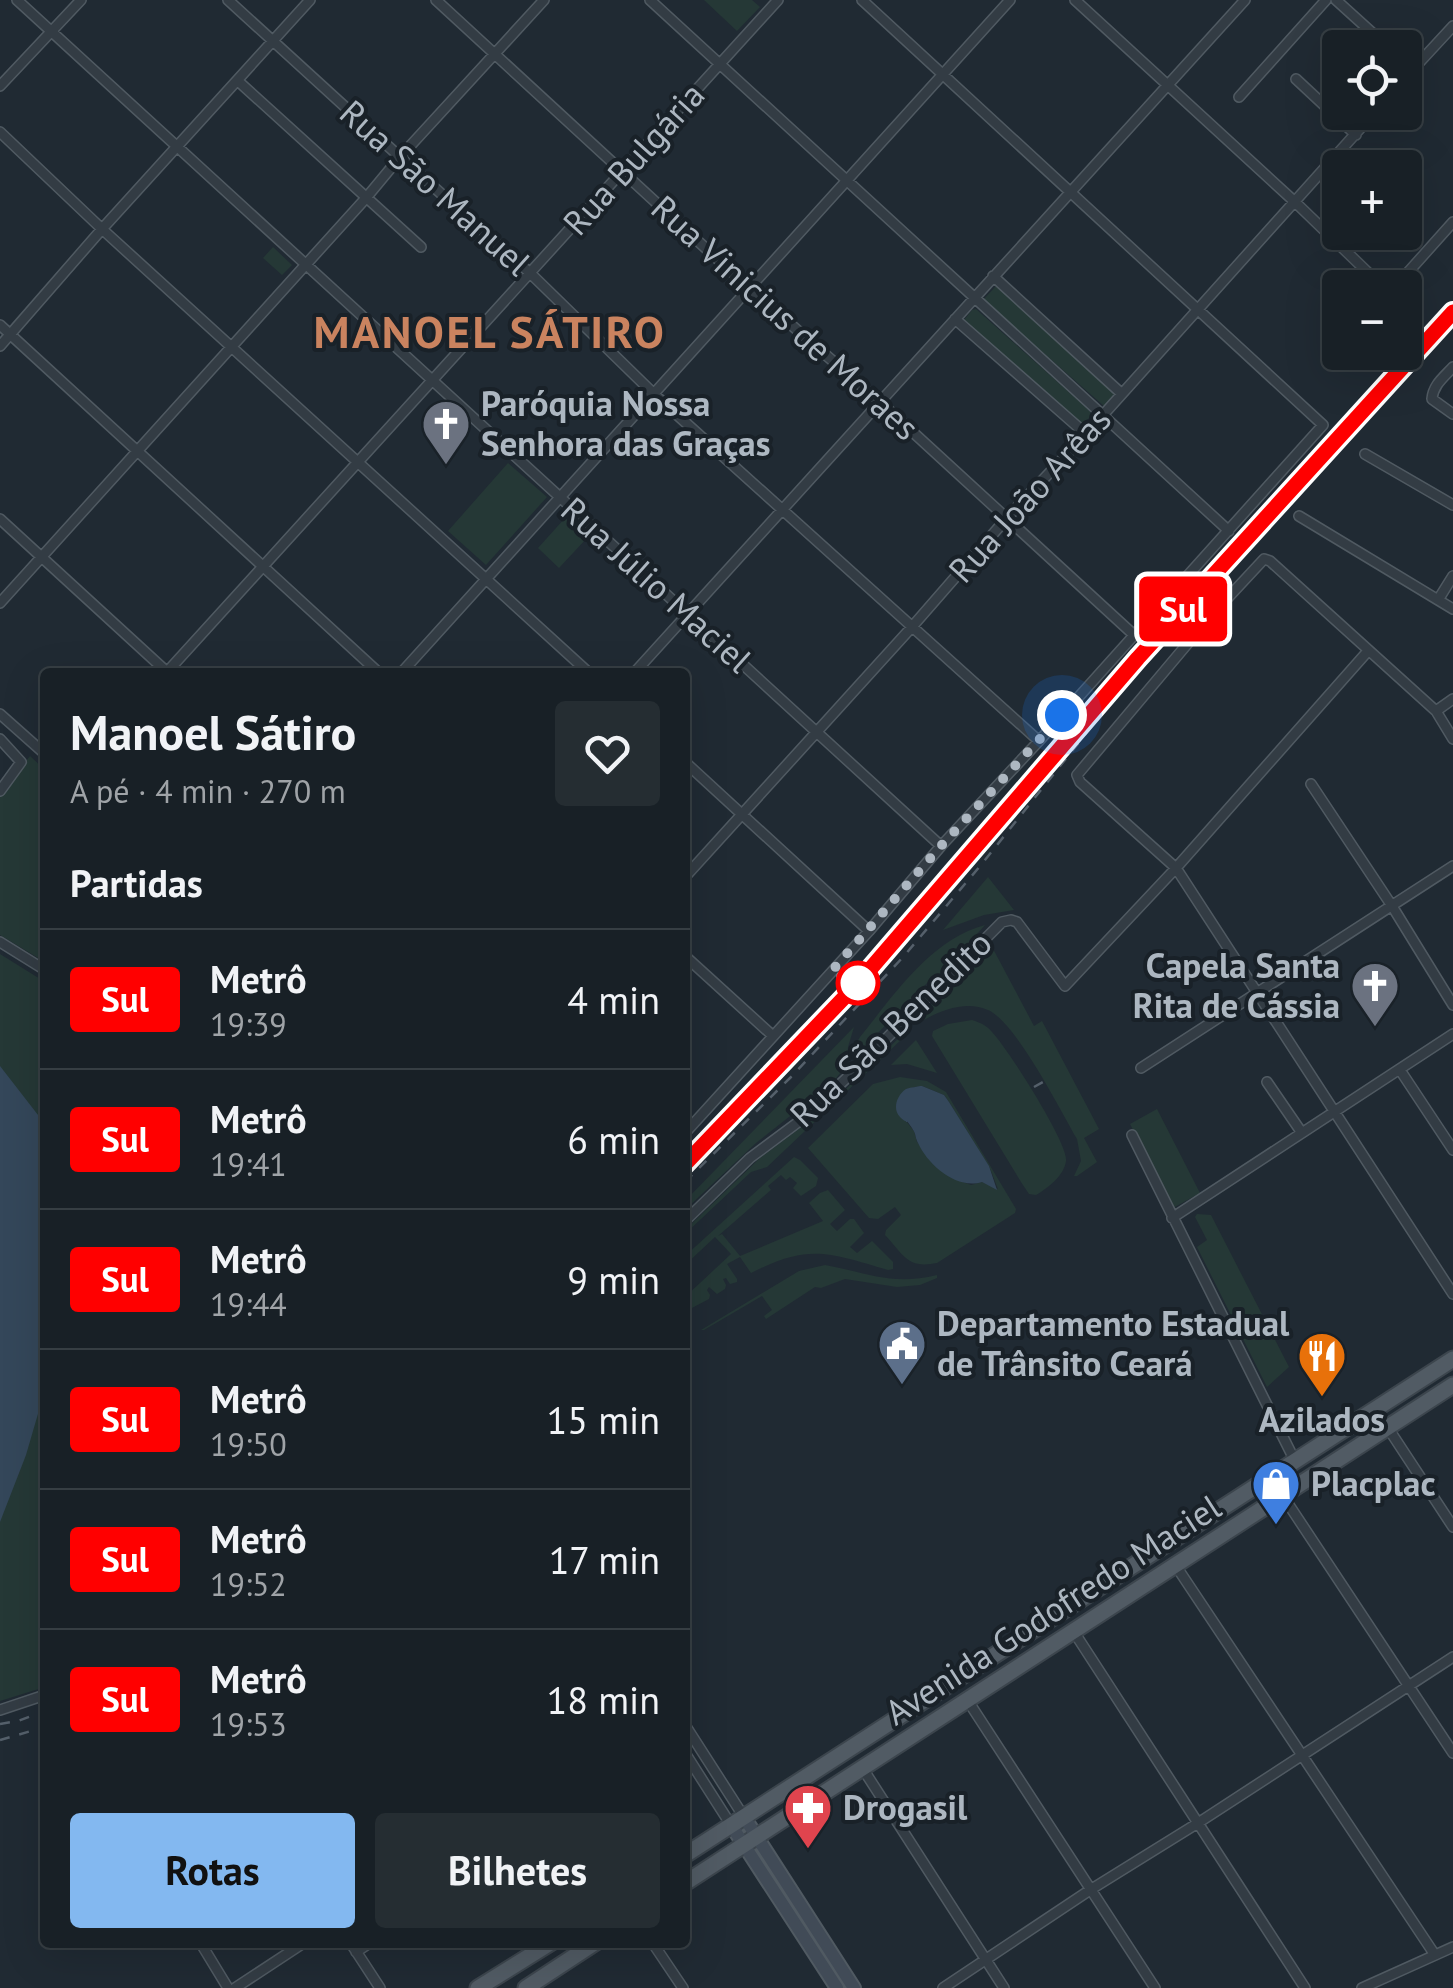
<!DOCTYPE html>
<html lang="pt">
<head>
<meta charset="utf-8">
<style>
  :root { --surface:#182026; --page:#252d32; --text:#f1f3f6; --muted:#9fa3a7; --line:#363e43; --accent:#83b8f0 }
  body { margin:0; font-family:"PT Sans",sans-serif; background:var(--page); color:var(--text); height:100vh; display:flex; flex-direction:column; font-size:38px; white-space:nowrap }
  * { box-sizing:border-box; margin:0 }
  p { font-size:32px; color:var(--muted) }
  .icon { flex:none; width:55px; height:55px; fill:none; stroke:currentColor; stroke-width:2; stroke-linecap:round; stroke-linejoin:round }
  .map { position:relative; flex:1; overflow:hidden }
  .details { position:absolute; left:40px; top:668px; width:650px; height:1280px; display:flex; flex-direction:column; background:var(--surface); border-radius:10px; box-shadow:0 10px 40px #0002,0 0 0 2px var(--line) }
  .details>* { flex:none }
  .badge { padding:0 20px; border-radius:8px; font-size:35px; line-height:65px }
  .tools { position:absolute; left:1322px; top:30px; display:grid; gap:20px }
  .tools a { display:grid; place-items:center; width:100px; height:100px; border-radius:10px; background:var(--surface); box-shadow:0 10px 40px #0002,0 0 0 2px var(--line); font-size:50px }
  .you { position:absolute; width:50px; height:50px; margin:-25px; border:8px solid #fff; border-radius:50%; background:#1a73e8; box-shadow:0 0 0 15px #1a73e833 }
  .map>.badge { position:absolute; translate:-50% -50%; box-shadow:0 0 0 5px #fff }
  h2 { padding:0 30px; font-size:38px; line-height:90px }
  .round { display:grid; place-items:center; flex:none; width:105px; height:105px; border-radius:10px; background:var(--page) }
  .headline { display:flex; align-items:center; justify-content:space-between; height:170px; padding:0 30px }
  h1 { font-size:48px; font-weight:700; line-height:75px }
  .cta { display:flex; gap:20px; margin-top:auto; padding:20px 30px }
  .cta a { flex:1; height:115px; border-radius:10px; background:var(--accent); color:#111; font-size:40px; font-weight:700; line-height:115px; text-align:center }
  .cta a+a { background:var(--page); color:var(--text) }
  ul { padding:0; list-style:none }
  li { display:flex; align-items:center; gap:30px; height:140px; padding:0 30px; border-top:2px solid var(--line) }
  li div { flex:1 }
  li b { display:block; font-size:38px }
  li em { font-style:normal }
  li .badge { min-width:110px; font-weight:700; text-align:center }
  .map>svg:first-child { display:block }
  .green { fill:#253836; fill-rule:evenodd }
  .water { fill:#34475a }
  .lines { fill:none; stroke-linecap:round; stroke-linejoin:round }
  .minor-casing { stroke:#505a62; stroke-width:12 }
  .secondary-casing { stroke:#505a62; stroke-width:16 }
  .primary-casing { stroke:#3c454d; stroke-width:19 }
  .minor { stroke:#333c44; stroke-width:9 }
  .secondary { stroke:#414b57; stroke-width:12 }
  .primary { stroke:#515b64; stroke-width:15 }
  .rail { stroke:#55606b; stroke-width:2.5; stroke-dasharray:10 10; stroke-linecap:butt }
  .line-casing { stroke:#fff; stroke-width:22 }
  .line { stroke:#f00; stroke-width:15 }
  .walk { stroke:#adb7c1; stroke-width:10; stroke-dasharray:0 18 }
  .stop-dot { fill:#fff; stroke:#f00; stroke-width:5 }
  .labels { text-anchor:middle; stroke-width:8; stroke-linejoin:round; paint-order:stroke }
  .street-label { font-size:35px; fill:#adb7c1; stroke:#192128 }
  .poi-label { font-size:35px; font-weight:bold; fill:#adb7c1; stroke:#192128; text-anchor:start }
  .district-label { font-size:45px; font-weight:bold; letter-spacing:2.5px; fill:#ca835f; stroke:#192128 }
</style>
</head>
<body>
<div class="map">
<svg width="1453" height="1988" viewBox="0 0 1453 1988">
  <rect width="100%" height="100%" fill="#202a33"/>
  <path class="green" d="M 704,0 L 752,0 L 760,7 L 737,31 Z
    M 273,247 L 292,265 L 282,275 L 263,258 Z
    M 996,286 L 1116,392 L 1104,406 L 983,300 Z
    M 976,309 L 1090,411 L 1091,416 L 1083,424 L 1079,424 L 965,323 L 964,320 L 972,310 Z
    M 508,463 L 547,497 L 486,565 L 448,531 Z
    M 565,518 L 587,538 L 559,568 L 538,548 Z
    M 30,756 L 45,770 L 45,962 L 0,935 L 0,795 Z
    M 988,877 L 1014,910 L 984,915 L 943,930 Z
    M 985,925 L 938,978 L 930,980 L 870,1041 L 869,1047 L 857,1058 L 857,1042 L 860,1037 C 894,995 930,940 985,925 Z
    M 991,945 L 1034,1026 L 1042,1021 L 1099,1129 L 1084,1138 L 1097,1162 L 1077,1176 L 1074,1176 L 1081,1161 L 1077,1139 C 1060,1110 1016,1022 988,1010 C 965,1000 940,1011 920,1022 L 919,1017 Z
    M 0,954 L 45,982 L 45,1687 L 0,1701 Z
    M 972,1020 C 981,1023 986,1025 992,1032 C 1006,1046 1069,1144 1066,1161 C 1064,1176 1048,1188 1036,1195 L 1029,1194 L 1021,1182 L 932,1036 L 933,1031 L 948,1024 Z
    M 854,1027 L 848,1047 L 847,1065 L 832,1083 L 756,1143 L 685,1210 L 685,1201 Z
    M 902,1035 L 903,1038 L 767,1167 L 751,1172 L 685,1234 L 685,1230 L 760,1158 L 799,1129 L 848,1087 Z
    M 916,1040 L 937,1073 L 907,1064 L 891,1065 Z
    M 900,1077 L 927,1081 L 946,1092 L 1016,1209 L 1015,1213 L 937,1263 C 907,1269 904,1255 885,1235 L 886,1230 L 901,1215 L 895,1207 L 878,1219 L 869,1218 L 808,1148 L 873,1084 ZM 922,1086 L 944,1095 L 949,1102 L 989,1166 L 998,1189 L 982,1182 L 971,1185 L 950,1177 L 917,1142 L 914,1131 L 906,1121 L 906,1089 Z
    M 1157,1109 L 1200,1193 L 1173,1208 L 1130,1124 Z
    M 794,1157 L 800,1160 L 818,1178 L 816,1186 L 801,1196 L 793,1188 L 797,1183 L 790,1177 L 786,1180 L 781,1175 L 768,1186 L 771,1190 L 718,1236 L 722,1234 L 740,1256 L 823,1221 L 809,1203 L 820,1193 L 828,1190 L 845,1210 L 830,1224 L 837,1231 L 850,1219 L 854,1219 L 864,1233 L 850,1247 L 857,1253 L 872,1241 L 893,1262 L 893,1269 L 888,1270 C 829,1253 810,1243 751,1273 L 740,1257 L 727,1264 L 737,1279 L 737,1282 L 730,1284 L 726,1278 L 723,1279 L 726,1285 L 725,1289 L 717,1294 L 709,1287 L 707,1290 L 710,1295 L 709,1299 L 688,1310 L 685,1308 L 685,1297 L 731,1254 L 715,1237 L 685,1265 L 685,1256 Z
    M 1197,1214 L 1211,1215 L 1289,1367 L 1267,1387 L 1197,1247 L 1207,1240 L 1195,1217 Z
    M 825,1265 C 869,1273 892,1286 937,1275 L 937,1278 L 920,1285 L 897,1287 L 845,1279 L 821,1288 L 815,1287 L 766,1319 L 764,1316 L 772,1310 L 762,1296 L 704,1330 L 701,1330 L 799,1271 Z"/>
  <path class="water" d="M 0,1066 L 45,1124 L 45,1346 L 42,1400 L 26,1455 L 0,1522 Z
    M 922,1086 L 944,1095 L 949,1102 L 989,1166 L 997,1190 L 982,1182 C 957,1190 928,1165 918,1143 C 914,1134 917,1136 912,1128 C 904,1116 909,1126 900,1117 C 892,1109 897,1095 906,1089 C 909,1088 919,1086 922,1086 Z"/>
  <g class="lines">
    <g class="minor-casing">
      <path id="minor" d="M 17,0 L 941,846
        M 228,0 L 400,157 L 530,273 L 655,395 L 1039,741
        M 436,0 L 750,289 L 880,402 L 1134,635
        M 650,0 L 1229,531
        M 1075,0 L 1295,202 L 1384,288
        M 1336,0 L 1389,48
        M 1405,78 L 1453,26
        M 1296,79 L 1356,135
        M 238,81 L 421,247
        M 0,86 L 81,0
        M 1239,97 L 1326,0
        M 0,132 L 102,229 L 588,672
        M 993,276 L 1122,394
        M 1394,288 L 1453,222
        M 1405,308 L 1409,313 L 1405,323
        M 955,319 L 1086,434
        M 0,325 L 378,672
        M 0,346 L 102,229 L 310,0
        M 1453,367 C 1444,377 1433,385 1432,399 L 1453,414
        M 1365,454 L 1453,505
        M 1299,516 L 1453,609
        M 0,519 L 167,672 L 778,0
        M 1438,600 L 1453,576
        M 0,603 L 366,198 L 400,157 L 544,0
        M 402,672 L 1010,0
        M 635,672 L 1245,0
        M 1436,711 L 1453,699
        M 0,714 L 45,754
        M 0,739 L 21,762 L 0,791
        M 1453,739 L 1436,711 L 1270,561 L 1264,559 L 1210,617 L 1077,775 L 1080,782 L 1176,868 L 1453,1294
        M 685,762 L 869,931
        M 1311,784 L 1392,906 L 1453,1005
        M 685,877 L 911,628 L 1006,519 L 1086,434 L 1375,112
        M 0,942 L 45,970
        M 685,956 L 773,1036
        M 1141,1068 L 1453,866
        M 1400,1070 L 1453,1150
        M 1267,1082 L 1302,1133
        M 685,1133 L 869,931 L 941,846 L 1039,741 L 1323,425 L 862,0
        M 1132,1135 L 1295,1461
        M 1172,1218 L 1453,1034
        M 685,1221 L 750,1158 L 805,1117 L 851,1074 L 1002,922 L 1011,920 L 1017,922 L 1065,986 L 1176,868 L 1368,651
        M 1388,1428 L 1453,1527
        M 1283,1496 L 1453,1753
        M 1176,1566 L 1435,1955
        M 1074,1632 L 1305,1988
        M 968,1701 L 1155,1988
        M 0,1710 L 45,1695
        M 685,1725 L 744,1817
        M 685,1753 L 731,1825
        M 863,1769 L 1004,1988
        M 200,1942 L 228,1988
        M 350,1942 L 380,1988
        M 652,1942 L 683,1988
        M 356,1952 L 371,1942
        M 235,1988 L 305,1942
        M 943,1988 L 1090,1890 L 1198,1823 L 1453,1657
        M 1362,1988 L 1453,1947"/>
    </g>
    <g class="secondary-casing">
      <path id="secondary" d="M 744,1817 L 854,1988
        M 731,1825 L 837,1988"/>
    </g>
    <g class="primary-casing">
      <path id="primary" d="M 685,1855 L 1453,1359
        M 685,1883 L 1453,1385
        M 478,1988 L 552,1942
        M 526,1988 L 596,1942"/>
    </g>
    <use href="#minor" class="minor"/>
    <use href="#secondary" class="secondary"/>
    <use href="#primary" class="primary"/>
    <path class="rail" d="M 1034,1087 L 1043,1082
      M 739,1108 L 860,981 L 955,873
      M 685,1182 L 791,1077 L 904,956 L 981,865 L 1140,666 L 1453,322
      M 0,1724 L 18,1721 L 45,1711
      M 0,1740 L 45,1727"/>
  </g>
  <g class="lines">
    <g class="line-casing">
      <path id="line" d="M 685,1164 L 860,981 L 1138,658 L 1453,312"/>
    </g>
    <use href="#line" class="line"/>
    <path class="walk" d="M 858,983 L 831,972 L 941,846 L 1062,715"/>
  </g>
  <defs>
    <g id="church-pin" transform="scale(2.5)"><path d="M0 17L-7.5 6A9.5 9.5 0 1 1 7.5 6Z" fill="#6b7280" stroke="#192128"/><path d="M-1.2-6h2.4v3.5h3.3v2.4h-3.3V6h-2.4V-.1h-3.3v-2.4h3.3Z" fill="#fff"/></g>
    <g id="civic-pin" transform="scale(2.5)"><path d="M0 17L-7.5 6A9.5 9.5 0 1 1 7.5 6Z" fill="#5c6f8a" stroke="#192128"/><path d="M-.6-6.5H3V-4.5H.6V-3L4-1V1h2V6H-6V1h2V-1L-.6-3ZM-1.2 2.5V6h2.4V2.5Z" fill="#fff"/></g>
    <g id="restaurant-pin" transform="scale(2.5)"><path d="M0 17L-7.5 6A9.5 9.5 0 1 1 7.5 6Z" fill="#e8710a" stroke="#192128"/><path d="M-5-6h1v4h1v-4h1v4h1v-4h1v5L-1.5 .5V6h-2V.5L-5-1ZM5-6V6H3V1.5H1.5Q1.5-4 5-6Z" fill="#fff"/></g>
    <g id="shop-pin" transform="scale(2.5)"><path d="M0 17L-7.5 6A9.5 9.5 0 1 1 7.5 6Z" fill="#3f7fe0" stroke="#192128"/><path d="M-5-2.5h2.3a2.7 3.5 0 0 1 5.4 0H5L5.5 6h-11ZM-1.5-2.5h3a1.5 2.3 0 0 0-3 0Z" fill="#fff"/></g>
    <g id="pharmacy-pin" transform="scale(2.5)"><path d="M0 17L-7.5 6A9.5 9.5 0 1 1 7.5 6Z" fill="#e0444e" stroke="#192128"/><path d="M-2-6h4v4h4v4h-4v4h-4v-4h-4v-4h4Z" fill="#fff"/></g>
  </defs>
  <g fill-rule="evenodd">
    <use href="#church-pin" x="446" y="424"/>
    <use href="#church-pin" x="1375" y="986"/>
    <use href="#civic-pin" x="902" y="1344"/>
    <use href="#restaurant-pin" x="1322" y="1356"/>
    <use href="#shop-pin" x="1276" y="1484"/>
    <use href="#pharmacy-pin" x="808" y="1808"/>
  </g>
  <circle class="stop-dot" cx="858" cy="983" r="20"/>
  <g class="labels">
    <g class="street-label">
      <text transform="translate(634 159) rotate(-48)" y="12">Rua Bulgária</text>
      <text transform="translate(435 188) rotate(42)" y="12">Rua São Manuel</text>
      <text transform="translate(785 318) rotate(42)" y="12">Rua Vinicius de Moraes</text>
      <text transform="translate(1030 495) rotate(-48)" y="12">Rua João Arêas</text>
      <text transform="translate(656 585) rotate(42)" y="12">Rua Júlio Maciel</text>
      <text transform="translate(891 1029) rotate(-44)" y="12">Rua São Benedito</text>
      <text transform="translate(1053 1610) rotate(-33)" y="12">Avenida Godofredo Maciel</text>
    </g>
    <g class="poi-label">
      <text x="481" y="416">Paróquia Nossa<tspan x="481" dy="40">Senhora das Graças</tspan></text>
      <text x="1340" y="978" text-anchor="end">Capela Santa<tspan x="1340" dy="40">Rita de Cássia</tspan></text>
      <text x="937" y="1336">Departamento Estadual<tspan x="937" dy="40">de Trânsito Ceará</tspan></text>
      <text x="1322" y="1432" text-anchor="middle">Azilados</text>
      <text x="1311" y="1496">Placplac</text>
      <text x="843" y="1820">Drogasil</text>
    </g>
    <g class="district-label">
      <text x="490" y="348">MANOEL SÁTIRO</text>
    </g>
  </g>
</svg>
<div class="tools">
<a><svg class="icon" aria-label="locate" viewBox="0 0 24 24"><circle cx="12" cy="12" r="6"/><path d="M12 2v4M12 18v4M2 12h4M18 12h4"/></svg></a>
<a>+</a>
<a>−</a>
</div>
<div class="you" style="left:1062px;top:715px"></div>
<b class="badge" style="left:1183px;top:609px;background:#f00;color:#fff">Sul</b>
<section class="details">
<div class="headline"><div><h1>Manoel Sátiro</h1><p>A pé · 4 min · 270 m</p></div><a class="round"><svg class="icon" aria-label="heart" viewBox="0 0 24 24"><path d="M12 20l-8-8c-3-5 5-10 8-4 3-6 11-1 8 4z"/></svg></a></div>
<h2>Partidas</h2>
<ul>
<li><span class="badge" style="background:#f00;color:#fff">Sul</span><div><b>Metrô</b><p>19:39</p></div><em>4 min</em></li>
<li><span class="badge" style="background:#f00;color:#fff">Sul</span><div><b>Metrô</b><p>19:41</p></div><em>6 min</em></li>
<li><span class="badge" style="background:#f00;color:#fff">Sul</span><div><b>Metrô</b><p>19:44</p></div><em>9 min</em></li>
<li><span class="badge" style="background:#f00;color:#fff">Sul</span><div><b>Metrô</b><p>19:50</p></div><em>15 min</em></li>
<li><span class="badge" style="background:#f00;color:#fff">Sul</span><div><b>Metrô</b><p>19:52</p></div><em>17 min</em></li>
<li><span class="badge" style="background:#f00;color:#fff">Sul</span><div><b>Metrô</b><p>19:53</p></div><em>18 min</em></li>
</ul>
<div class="cta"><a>Rotas</a><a>Bilhetes</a></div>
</section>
</div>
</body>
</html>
